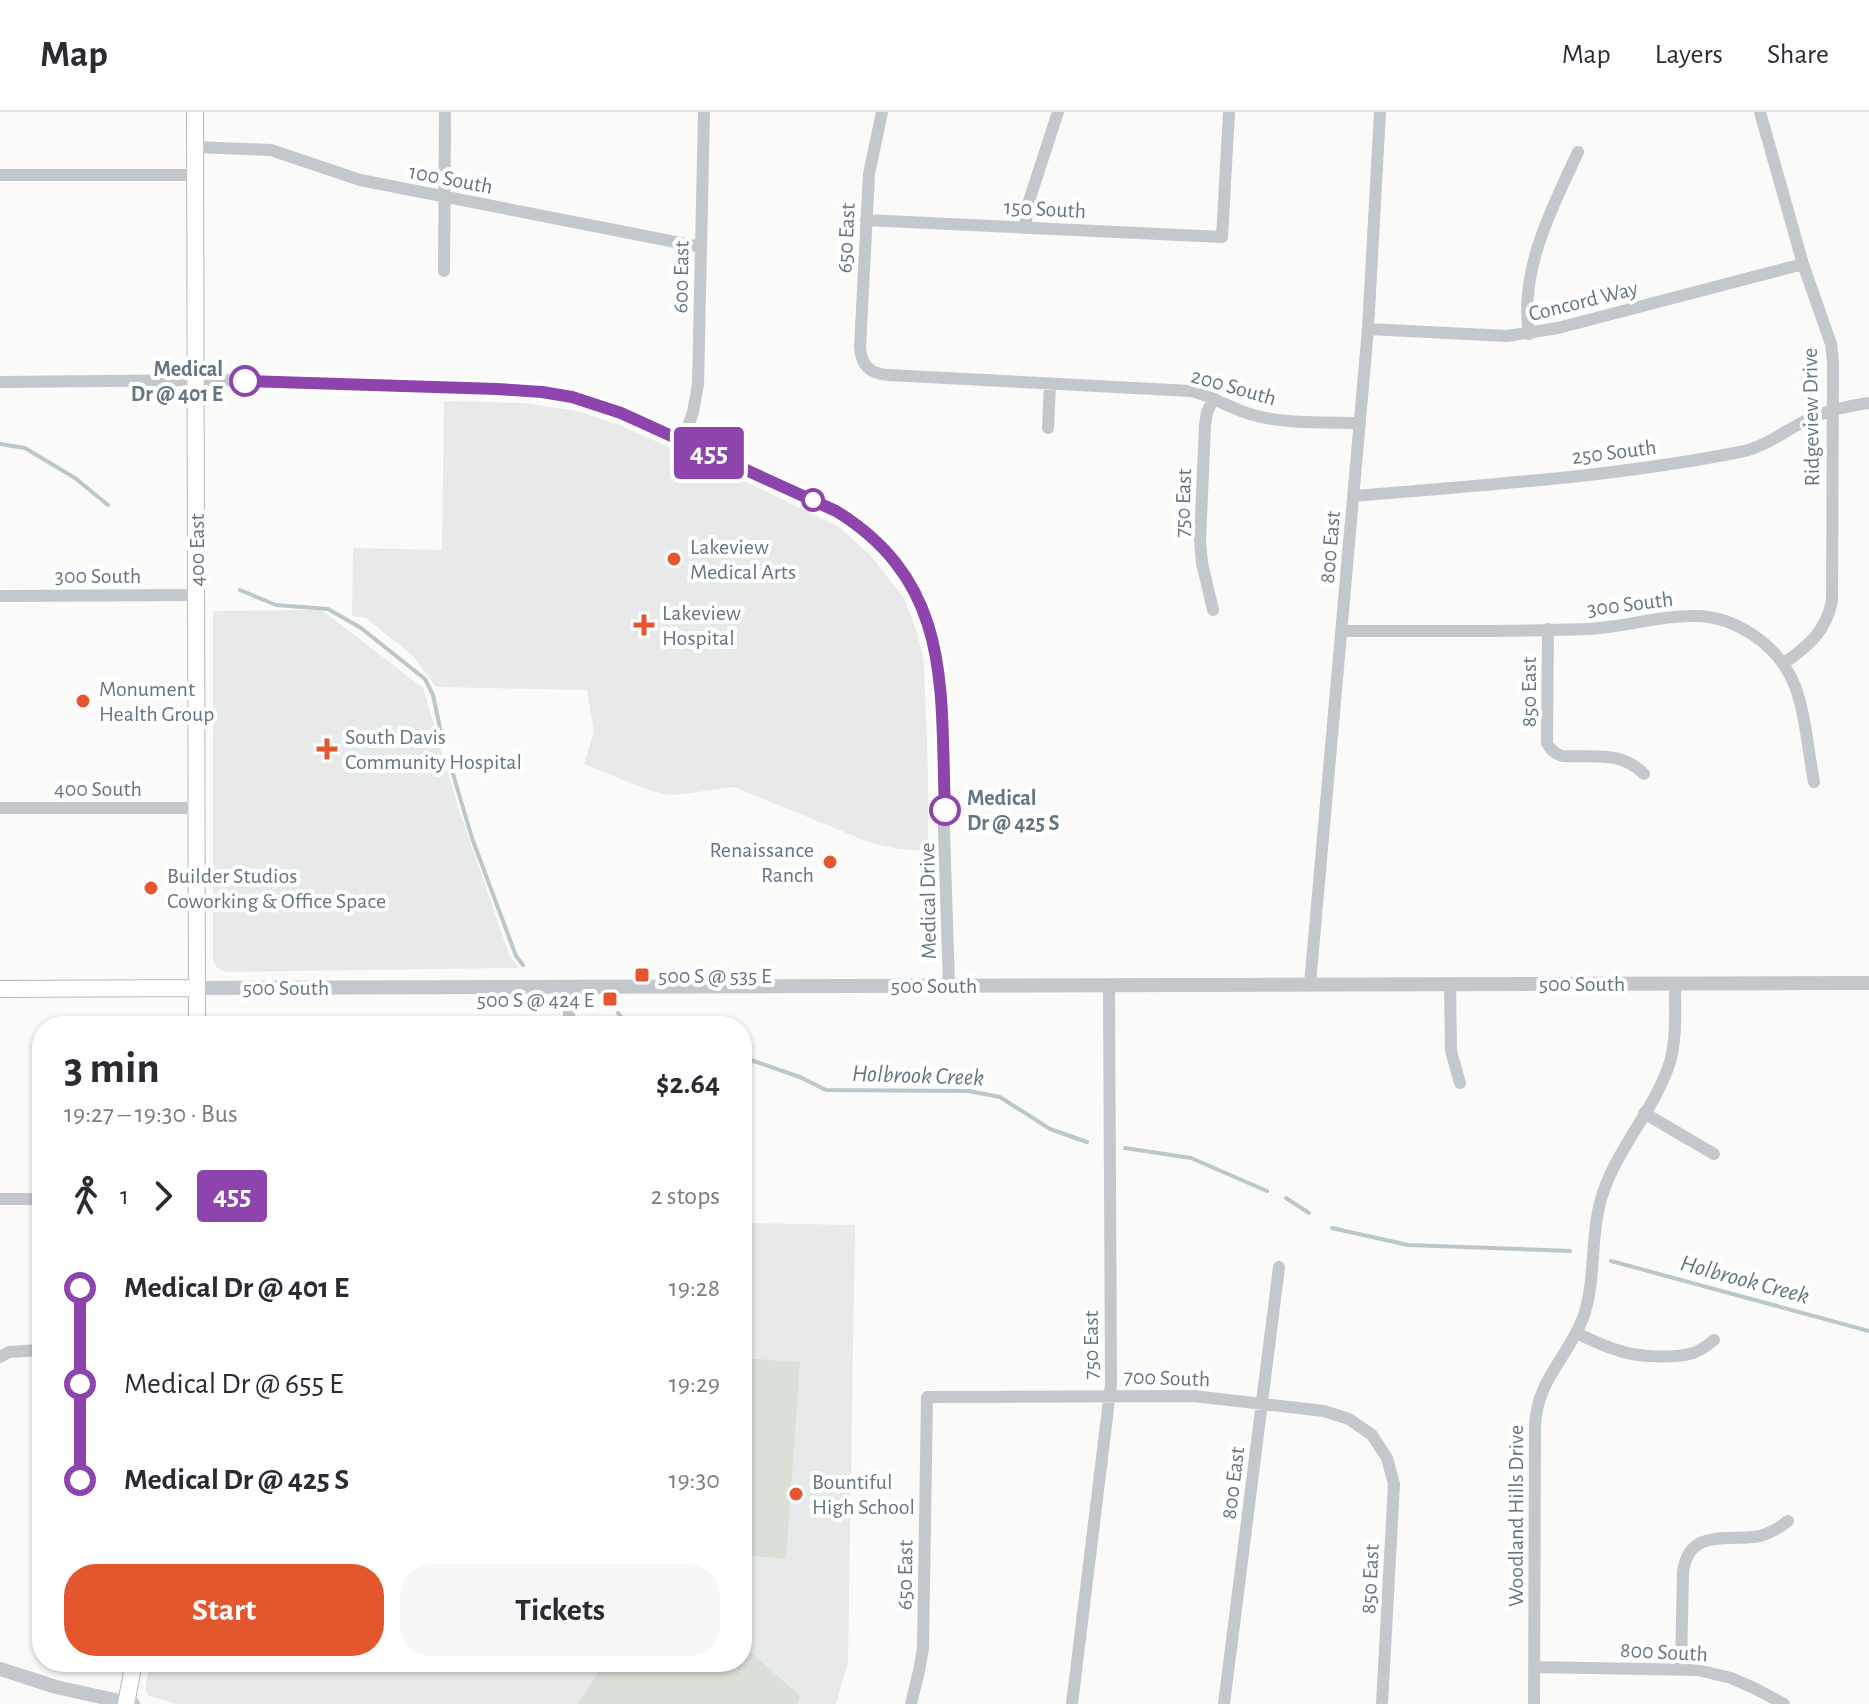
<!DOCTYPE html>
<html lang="en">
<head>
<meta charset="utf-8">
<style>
  :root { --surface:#fff; --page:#f7f7f7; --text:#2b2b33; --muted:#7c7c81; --line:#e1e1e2; --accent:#e4572e }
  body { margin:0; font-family:"Alegreya Sans",sans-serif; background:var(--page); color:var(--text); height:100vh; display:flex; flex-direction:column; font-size:30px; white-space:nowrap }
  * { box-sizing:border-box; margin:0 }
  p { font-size:26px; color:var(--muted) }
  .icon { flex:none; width:44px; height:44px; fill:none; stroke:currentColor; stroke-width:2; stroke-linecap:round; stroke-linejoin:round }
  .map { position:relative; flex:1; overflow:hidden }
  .side { position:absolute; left:32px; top:904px; width:720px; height:656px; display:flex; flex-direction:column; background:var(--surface); border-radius:32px; box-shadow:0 2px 6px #0004 }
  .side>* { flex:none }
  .badge { padding:0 16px; border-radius:6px; font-size:28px; line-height:52px }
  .map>.badge { position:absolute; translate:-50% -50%; box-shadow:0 0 0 4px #fff }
  .legs { display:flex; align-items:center; gap:12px; height:88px; padding:0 32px; font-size:26px }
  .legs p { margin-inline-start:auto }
  .summary { display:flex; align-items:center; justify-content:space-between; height:136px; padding:0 32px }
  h1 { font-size:44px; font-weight:700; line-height:60px }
  .button { display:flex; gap:16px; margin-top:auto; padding:16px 32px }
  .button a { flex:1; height:92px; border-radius:32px; background:var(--accent); color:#fff; font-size:32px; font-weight:700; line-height:92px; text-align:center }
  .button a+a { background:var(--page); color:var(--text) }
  ul { padding:0 32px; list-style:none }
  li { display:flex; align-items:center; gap:28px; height:96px; font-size:30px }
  li i { display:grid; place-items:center; width:12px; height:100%; margin:0 10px; background:currentColor }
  li i::after { content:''; width:20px; height:20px; margin:-10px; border:6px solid; border-radius:50%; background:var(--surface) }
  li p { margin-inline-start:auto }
  li:first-child i { background:linear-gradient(#0000 50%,currentColor 0) }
  li:last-child i { background:linear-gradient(currentColor 50%,#0000 0) }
  header { display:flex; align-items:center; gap:48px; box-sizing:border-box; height:112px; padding:0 40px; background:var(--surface); border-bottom:2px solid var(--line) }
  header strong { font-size:38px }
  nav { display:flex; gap:44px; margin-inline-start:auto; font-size:28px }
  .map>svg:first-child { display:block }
  .built { fill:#e8e9e9 }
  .green { fill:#dadfd7 }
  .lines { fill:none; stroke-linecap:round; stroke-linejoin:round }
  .stream { stroke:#bbc7cb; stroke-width:4 }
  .secondary-casing { stroke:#b3babf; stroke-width:18 }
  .minor { stroke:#c3c8cc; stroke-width:12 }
  .tertiary { stroke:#c3c8cc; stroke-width:14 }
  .secondary { stroke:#fff; stroke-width:16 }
  .line-1-casing { stroke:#fff; stroke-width:18 }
  .line-1 { stroke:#8e44ad; stroke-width:12 }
  .stop-1-dot { fill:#fff; stroke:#8e44ad; stroke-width:4 }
  .poi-dot { fill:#e4572e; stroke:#fff; stroke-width:3 }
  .labels { text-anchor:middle; stroke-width:8; stroke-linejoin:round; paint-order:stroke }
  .street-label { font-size:22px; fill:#657683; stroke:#fff }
  .stop-label { font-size:22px; font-weight:bold; fill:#657683; stroke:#fff; text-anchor:end }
  .poi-label { font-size:22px; fill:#657683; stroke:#fff; text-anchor:start }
  .water-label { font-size:24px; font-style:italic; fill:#60757c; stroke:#fff }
</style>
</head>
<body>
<header>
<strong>Map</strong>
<nav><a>Map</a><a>Layers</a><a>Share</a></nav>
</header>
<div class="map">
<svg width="1869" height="1592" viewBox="0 0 1869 1592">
  <rect width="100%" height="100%" fill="#fafaf8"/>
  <path class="built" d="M 444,289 L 523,291 L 577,299 L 619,313 L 726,360 L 839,415 L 870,443 L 904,486 L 917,520 L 924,551 L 928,660 L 928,739 L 898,737 L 871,731 L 734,675 L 675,683 L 662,682 L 635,673 L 584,652 L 594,620 L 587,578 L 436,575 L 413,544 L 366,506 L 352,504 L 353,436 L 442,438 Z
    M 322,498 L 423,576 L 459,698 L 509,842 L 519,856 L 225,860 L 217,856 L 213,849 L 213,499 Z
    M 742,1111 L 855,1113 L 848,1550 L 836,1592 L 177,1592 L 149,1584 L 146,1580 L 146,1573 L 150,1550 L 742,1550 Z"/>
  <path class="green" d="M 742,1246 L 800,1250 L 786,1447 L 742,1443 Z
    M 742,1532 L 800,1584 L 798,1592 L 578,1592 L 604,1550 L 742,1550 Z"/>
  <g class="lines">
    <path class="stream" d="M 0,332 L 25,336 L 75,366 L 108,393
      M 240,478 L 276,493 L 328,497 L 361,516 L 425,567 L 433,583 L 443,630
      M 448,645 L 472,726 L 516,844 L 523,853
      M 618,901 L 629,914
      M 742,945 L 800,965 L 826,978 L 969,979 L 1000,985 L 1050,1017 L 1087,1030
      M 1125,1036 L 1191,1046 L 1267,1079
      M 1286,1086 L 1309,1101
      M 1332,1116 L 1408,1133 L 1570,1139
      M 1611,1149 L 1869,1219"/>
    <g class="secondary-casing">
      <path id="secondary" d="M 195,0 L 197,914
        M 0,877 L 197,876
        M 126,1592 L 134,1550"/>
    </g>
    <path class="minor" d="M 882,0 L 869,62 L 860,235 C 861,253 870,262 888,263 L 1191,279 C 1215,285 1234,299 1257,304 C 1288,312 1327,310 1360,311
      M 1760,0 L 1803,152 L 1831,232 L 1833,250 L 1832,489 C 1826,520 1807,535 1783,552
      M 195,35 L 271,38 L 360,68 L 701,135
      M 0,63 L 196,63
      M 866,108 L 1222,125 L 1229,0
      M 1025,115 L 1029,89 L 1058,0
      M 444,159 L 445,0
      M 1368,217 L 1507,224 L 1558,216 L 1803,152
      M 1529,222 C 1519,158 1552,96 1578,40
      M 0,270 L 214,268 L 497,277 L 542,280 L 572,285 L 621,301 L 825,393 C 877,420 918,468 933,525 C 938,548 939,571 940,594 L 949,873
      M 1048,316 L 1050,272
      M 683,329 L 693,300 L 698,272 L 704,0
      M 1354,384 C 1483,373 1613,365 1740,340 C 1765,335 1783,320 1805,309 C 1825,299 1847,294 1869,291
      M 0,484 L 196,483
      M 1213,498 L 1202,451 L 1200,429 L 1205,313 L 1207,300 L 1214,286
      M 1548,517 L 1547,631 C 1551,638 1554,641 1562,644 C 1593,646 1620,638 1644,662
      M 1343,519 C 1424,519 1506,520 1587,517 C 1622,516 1656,504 1690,504 C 1734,502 1779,533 1795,574 C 1806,604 1808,639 1814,670
      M 0,696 L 197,696
      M 1310,872 L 1368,217 L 1380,0
      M 1450,872 L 1451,939 L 1460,971
      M 569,874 L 569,914
      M 1644,1001 L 1714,1042
      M 0,1087 L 42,1087
      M 1576,1221 C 1590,1227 1603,1234 1617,1238 C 1636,1245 1673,1247 1693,1241 C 1702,1238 1708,1233 1714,1228
      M 0,1245 L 9,1240 L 42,1238
      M 1534,1555 L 1698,1558 L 1731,1566 L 1754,1576 L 1784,1592
      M 1681,1556 L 1683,1460 C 1689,1415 1729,1430 1760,1424 C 1771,1421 1779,1416 1788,1409
      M 911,1592 L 919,1559 L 923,1536 L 927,1285 L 1193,1284 L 1324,1299 L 1349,1307 L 1372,1323 L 1387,1346 L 1394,1372 L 1382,1592
      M 1072,1592 L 1111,1272 L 1109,873
      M 1224,1592 L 1279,1155
      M 1534,1592 L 1535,1315 C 1536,1269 1567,1247 1583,1206 C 1596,1170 1590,1129 1600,1091 C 1613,1040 1654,1000 1670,950 C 1677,925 1675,897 1675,871"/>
    <path class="tertiary" d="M 197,876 L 1869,871
      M 0,1557 L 56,1575 L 133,1592"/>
    <use href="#secondary" class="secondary"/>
  </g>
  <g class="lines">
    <g class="line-1-casing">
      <path id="line-1" d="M 245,269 L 497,277 L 542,280 L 572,285 L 621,301 L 836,399 C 954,472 940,577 945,698"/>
    </g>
    <use href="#line-1" class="line-1"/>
  </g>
  <g class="stop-1-dot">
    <circle cx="245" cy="269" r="14"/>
    <circle cx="813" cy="388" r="10"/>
    <circle cx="945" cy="698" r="14"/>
  </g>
  <g class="poi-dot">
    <circle cx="674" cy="447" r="8"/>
    <path d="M640 501h8v8h8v8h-8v8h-8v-8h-8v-8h8z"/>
    <circle cx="83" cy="589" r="8"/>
    <path d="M323 625h8v8h8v8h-8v8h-8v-8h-8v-8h8z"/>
    <circle cx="830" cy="750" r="8"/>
    <circle cx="151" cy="776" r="8"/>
    <rect x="634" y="855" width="16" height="16" rx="4"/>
    <rect x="602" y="879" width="16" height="16" rx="4"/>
    <circle cx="796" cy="1382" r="8"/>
  </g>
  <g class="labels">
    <g class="street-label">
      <text transform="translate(451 66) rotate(11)" y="8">100 South</text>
      <text transform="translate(1045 96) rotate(3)" y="8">150 South</text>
      <text transform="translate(845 126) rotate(-87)" y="8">650 East</text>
      <text transform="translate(680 165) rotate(-89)" y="8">600 East</text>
      <text transform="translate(1583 188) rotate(-14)" y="8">Concord Way</text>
      <text transform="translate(1234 274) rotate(16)" y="8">200 South</text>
      <text transform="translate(1810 305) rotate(-91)" y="8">Ridgeview Drive</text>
      <text transform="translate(1614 339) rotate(-7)" y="8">250 South</text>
      <text transform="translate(1182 391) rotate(-88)" y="8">750 East</text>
      <text transform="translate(1329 435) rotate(-85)" y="8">800 East</text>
      <text transform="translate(196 438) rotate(-90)" y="8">400 East</text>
      <text x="98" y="471">300 South</text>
      <text transform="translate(1630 491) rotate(-7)" y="8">300 South</text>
      <text transform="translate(1528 580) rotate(-90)" y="8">850 East</text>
      <text x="98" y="684">400 South</text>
      <text transform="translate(927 789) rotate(-91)" y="8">Medical Drive</text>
      <text x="1582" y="879">500 South</text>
      <text x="934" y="881">500 South</text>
      <text x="286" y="883">500 South</text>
      <text transform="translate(1090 1233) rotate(-90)" y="8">750 East</text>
      <text transform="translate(1167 1265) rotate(2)" y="8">700 South</text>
      <text transform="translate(1232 1371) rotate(-83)" y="8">800 East</text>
      <text transform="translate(1515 1404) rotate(-90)" y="8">Woodland Hills Drive</text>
      <text transform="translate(904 1463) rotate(-89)" y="8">650 East</text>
      <text transform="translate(1369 1467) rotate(-87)" y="8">850 East</text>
      <text transform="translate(1664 1539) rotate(3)" y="8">800 South</text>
    </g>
    <g class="stop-label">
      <text x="223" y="264">Medical<tspan x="223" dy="25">Dr @ 401 E</tspan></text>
      <text x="967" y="693" text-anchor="start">Medical<tspan x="967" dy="25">Dr @ 425 S</tspan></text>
    </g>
    <g class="poi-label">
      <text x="690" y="442">Lakeview<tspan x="690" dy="25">Medical Arts</tspan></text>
      <text x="662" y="508">Lakeview<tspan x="662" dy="25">Hospital</tspan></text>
      <text x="99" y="584">Monument<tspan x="99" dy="25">Health Group</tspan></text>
      <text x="345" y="632">South Davis<tspan x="345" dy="25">Community Hospital</tspan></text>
      <text x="814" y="745" text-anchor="end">Renaissance<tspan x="814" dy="25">Ranch</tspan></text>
      <text x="167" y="771">Builder Studios<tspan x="167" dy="25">Coworking &amp; Office Space</tspan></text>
      <text x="658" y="871">500 S @ 535 E</text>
      <text x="594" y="895" text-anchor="end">500 S @ 424 E</text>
      <text x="812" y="1377">Bountiful<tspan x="812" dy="25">High School</tspan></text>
    </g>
    <g class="water-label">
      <text transform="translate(918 963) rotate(2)" y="8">Holbrook Creek</text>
      <text transform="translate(1745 1167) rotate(15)" y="8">Holbrook Creek</text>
    </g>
  </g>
</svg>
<b class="badge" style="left:709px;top:341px;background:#8e44ad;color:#fff">455</b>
<section class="side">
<div class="summary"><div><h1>3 min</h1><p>19:27 – 19:30 · Bus</p></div><b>$2.64</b></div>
<div class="legs"><svg class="icon" aria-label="walk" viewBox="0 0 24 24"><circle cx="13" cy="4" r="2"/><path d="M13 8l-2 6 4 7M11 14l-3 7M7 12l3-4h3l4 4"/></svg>1<svg class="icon" aria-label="forward" viewBox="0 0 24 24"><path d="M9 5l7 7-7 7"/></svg><b class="badge" style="background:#8e44ad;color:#fff">455</b><p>2 stops</p></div>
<ul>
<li><i style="color:#8e44ad"></i><b>Medical Dr @ 401 E</b><p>19:28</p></li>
<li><i style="color:#8e44ad"></i><span>Medical Dr @ 655 E</span><p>19:29</p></li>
<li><i style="color:#8e44ad"></i><b>Medical Dr @ 425 S</b><p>19:30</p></li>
</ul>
<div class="button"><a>Start</a><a>Tickets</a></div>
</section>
</div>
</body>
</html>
